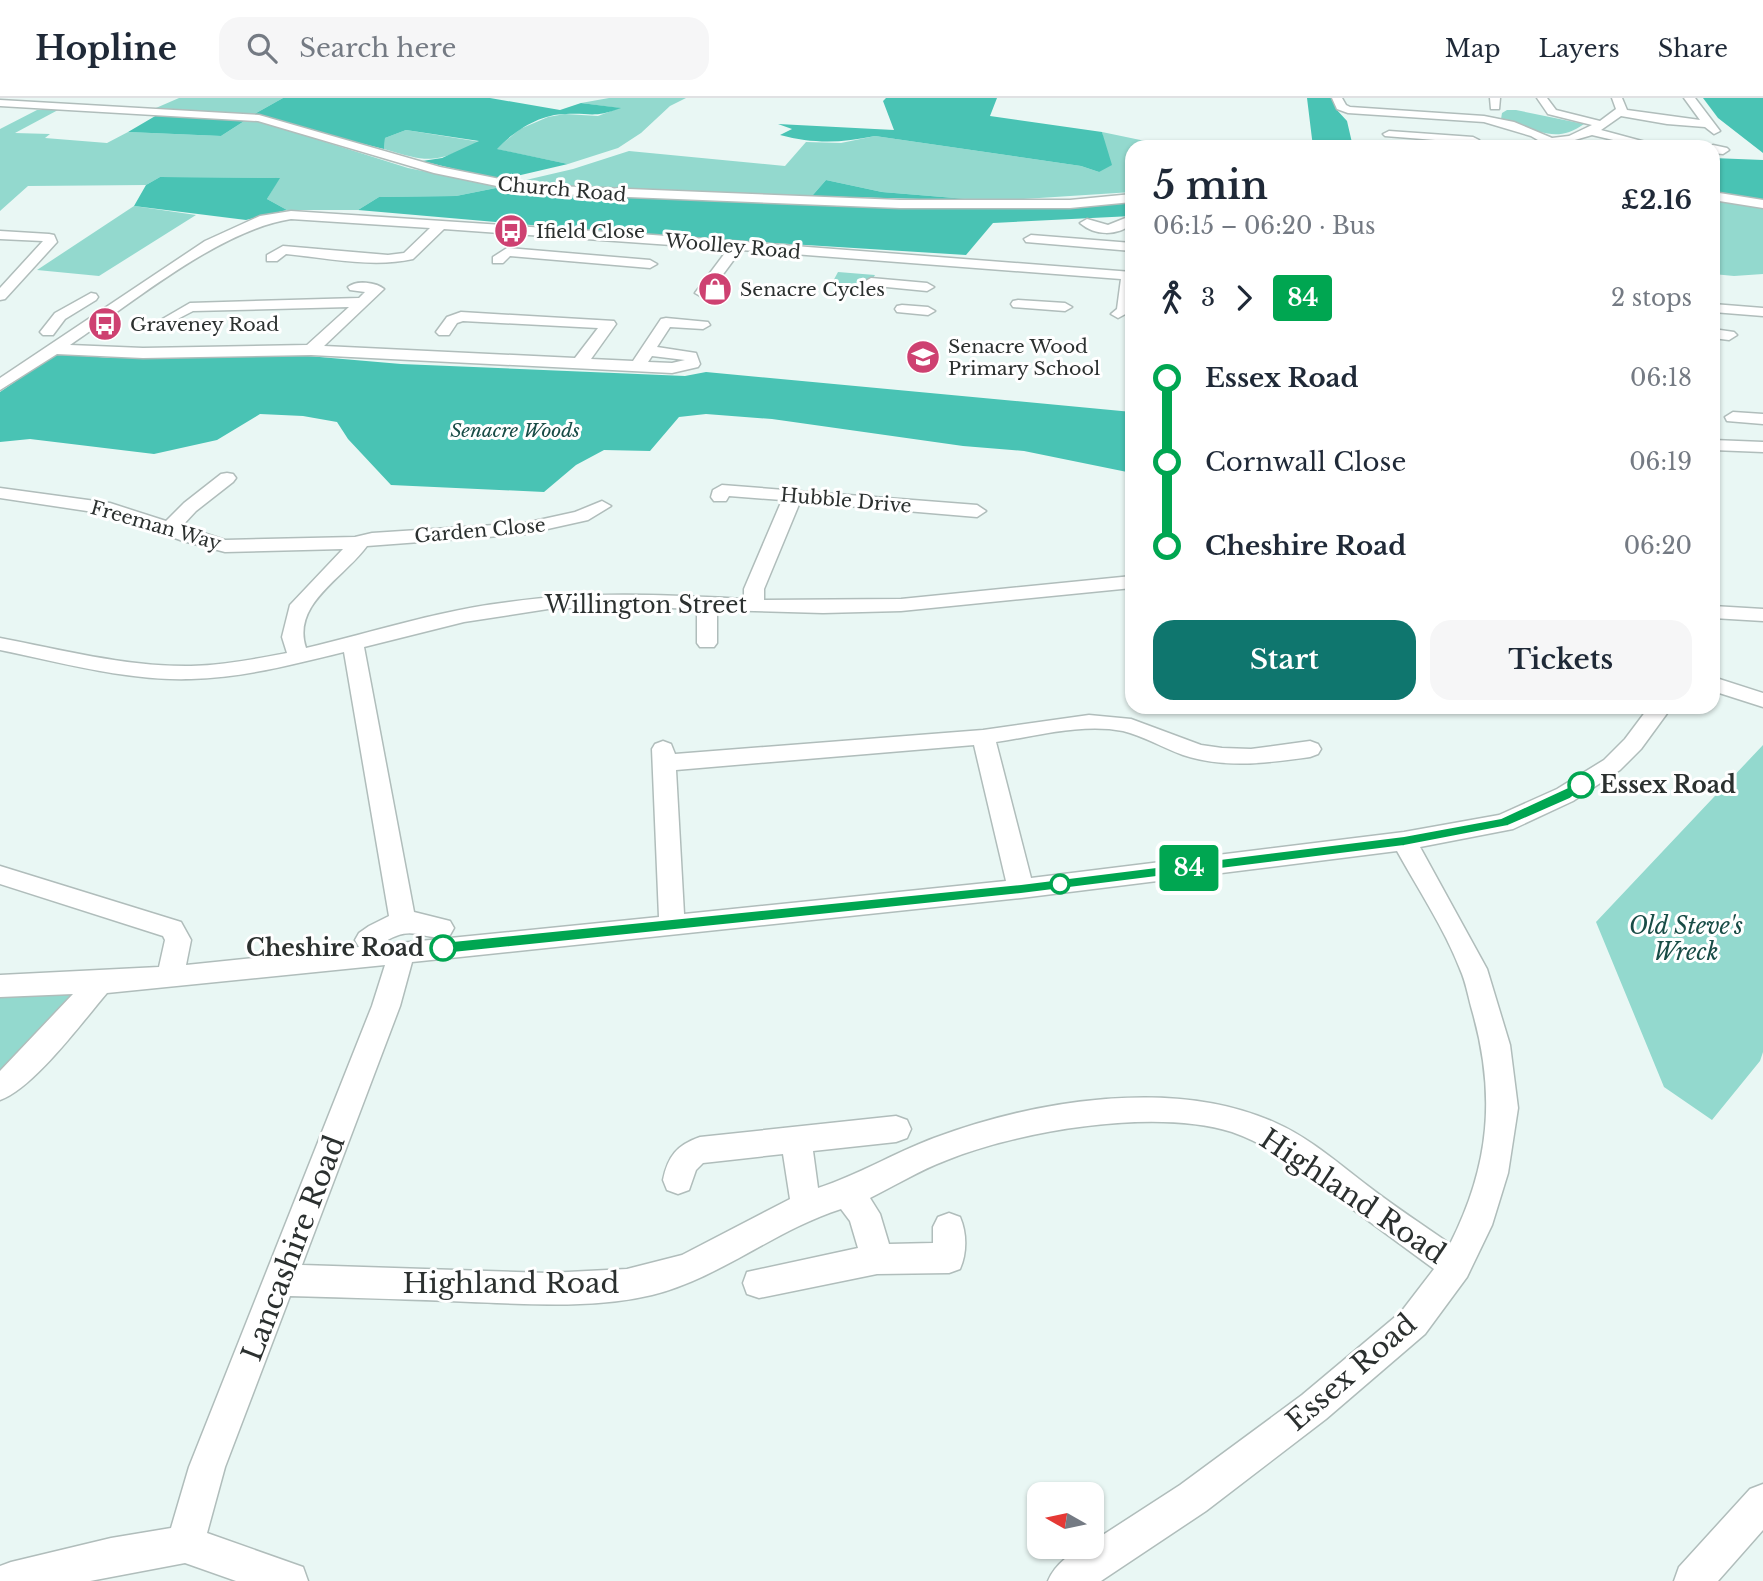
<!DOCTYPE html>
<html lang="en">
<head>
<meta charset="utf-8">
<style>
  :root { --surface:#fff; --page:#f6f6f7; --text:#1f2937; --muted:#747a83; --line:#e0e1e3; --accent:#0f766e }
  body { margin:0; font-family:"Libre Baskerville",serif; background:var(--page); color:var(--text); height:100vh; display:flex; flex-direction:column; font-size:26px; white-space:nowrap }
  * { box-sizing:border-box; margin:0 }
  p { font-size:23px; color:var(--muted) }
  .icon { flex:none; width:38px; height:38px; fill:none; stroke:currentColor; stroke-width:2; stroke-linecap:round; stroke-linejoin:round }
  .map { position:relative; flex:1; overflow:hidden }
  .side { position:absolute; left:1125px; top:42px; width:595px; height:574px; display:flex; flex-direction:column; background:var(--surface); border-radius:21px; box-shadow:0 2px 5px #0004 }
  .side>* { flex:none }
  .badge { padding:0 14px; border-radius:5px; font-size:24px; line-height:46px }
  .needle { width:46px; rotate:279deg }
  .buttons { position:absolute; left:1027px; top:1384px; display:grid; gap:14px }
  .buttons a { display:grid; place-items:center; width:77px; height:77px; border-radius:14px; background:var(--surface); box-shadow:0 2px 5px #0004; font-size:35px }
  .map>.badge { position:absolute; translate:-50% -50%; box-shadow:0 0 0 4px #fff }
  .legs { display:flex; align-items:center; gap:10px; height:77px; padding:0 28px; font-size:23px }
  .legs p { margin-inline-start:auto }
  .head { display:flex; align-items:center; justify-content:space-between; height:119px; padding:0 28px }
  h1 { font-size:38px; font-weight:600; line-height:52px }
  .button { display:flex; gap:14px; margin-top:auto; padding:14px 28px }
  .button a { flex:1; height:80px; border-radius:21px; background:var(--accent); color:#fff; font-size:28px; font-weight:600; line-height:80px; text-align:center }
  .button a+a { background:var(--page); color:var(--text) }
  ul { padding:0 28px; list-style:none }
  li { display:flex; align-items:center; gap:24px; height:84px; font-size:26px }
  li i { display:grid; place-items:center; width:10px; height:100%; margin:0 9px; background:currentColor }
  li i::after { content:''; width:18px; height:18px; margin:-9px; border:5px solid; border-radius:50%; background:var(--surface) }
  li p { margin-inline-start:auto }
  li:first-child i { background:linear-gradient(#0000 50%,currentColor 0) }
  li:last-child i { background:linear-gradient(currentColor 50%,#0000 0) }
  header { display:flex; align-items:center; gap:42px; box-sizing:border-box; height:98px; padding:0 35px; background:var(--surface); border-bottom:2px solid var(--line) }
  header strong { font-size:33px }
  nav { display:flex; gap:38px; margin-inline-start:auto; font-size:24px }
  .search { width:490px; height:63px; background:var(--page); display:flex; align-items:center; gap:18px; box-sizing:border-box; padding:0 24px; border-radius:21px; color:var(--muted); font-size:26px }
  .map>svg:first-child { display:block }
  .green { fill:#93d9ce }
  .forest { fill:#49c3b4 }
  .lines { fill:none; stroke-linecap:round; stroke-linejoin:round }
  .minor-casing { stroke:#b0bdbb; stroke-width:3 }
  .minor { fill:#fff; fill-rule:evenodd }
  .line-1 { fill:#00a651; stroke:#fff; stroke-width:2 }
  .stop-1-dot { fill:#fff; stroke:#00a651; stroke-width:3.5 }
  .labels { text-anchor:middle; stroke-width:6; stroke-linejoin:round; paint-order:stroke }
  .far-street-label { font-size:19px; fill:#2b302f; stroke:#fff }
  .far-poi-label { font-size:19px; fill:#2b302f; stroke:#fff; text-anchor:start }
  .far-park-label { font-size:19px; font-style:italic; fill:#184c46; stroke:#fff }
  .street-label { font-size:23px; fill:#2b302f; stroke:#fff }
  .stop-label { font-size:23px; font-weight:bold; fill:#2b302f; stroke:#fff; text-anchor:start }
  .park-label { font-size:23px; font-style:italic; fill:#184c46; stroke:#fff }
  .near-street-label { font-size:28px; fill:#2b302f; stroke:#fff }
</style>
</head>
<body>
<header>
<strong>Hopline</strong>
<div class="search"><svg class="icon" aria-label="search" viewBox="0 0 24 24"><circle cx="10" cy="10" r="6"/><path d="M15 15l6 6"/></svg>Search here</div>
<nav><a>Map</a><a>Layers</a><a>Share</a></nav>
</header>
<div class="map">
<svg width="1763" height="1483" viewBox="0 0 1763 1483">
  <rect width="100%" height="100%" fill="#e9f7f4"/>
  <path class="green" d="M 179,0 L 283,0 L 251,18 L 149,13 Z
    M 609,0 L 686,0 L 670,8 L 641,35 L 618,50 L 568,66 L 496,51 L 520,31 L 548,19 L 565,16 L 598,18 L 619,10 L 581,5 Z
    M 37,12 L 58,12 L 15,35 L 50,36 L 45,40 L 107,45 L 128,34 L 221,38 L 249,20 L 408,70 L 501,89 L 456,98 L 379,99 L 358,112 L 287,112 L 267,101 L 279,80 L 160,79 L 146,87 L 28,88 L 0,113 L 0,31 Z
    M 1507,12 L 1516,12 L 1584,26 C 1554,48 1533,29 1501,21 L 1502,15 Z
    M 406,32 L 481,44 C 434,64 433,66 384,51 L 385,40 Z
    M 1102,34 L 1174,49 L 1132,49 L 1132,94 L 991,103 L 882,94 L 826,82 L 812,98 L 539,89 L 513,85 L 573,71 L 629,53 L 785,68 L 806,44 L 841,45 L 875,38 L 1081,68 L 1099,74 L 1105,49 Z
    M 1713,100 L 1763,110 L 1763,176 L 1734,178 L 1713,176 Z
    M 134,108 L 196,117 L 99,178 L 37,172 Z
    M 838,174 L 875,177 L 867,190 L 831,187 Z
    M 1763,647 L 1763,954 L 1760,963 L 1712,1022 L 1664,989 L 1596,824 Z
    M 100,885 L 0,990 L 0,888 Z"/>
  <path class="forest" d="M 283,0 L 490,0 L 560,12 L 581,5 L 621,10 C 594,20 593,15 566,16 C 540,16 514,33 497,51 L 568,66 L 500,82 L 422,63 L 442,60 L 479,43 L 406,32 L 385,40 L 384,51 L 251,18 Z
    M 886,0 L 997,0 L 990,18 L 1102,34 L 1112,67 L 1099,74 L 1081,68 L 875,38 C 841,45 814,46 780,37 L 792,31 L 778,26 L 894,32 L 883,3 Z
    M 1307,0 L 1334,0 L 1336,11 L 1347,23 L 1353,49 L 1313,49 Z
    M 1703,0 L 1763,0 L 1763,55 L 1718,20 Z
    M 157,17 L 249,20 L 221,38 L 128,34 Z
    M 1713,60 L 1763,62 L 1763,103 L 1713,97 Z
    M 160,79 L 280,80 L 267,101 L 287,112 L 246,122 L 134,108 L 146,87 Z
    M 826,82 L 882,94 L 991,103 L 812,98 Z
    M 501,89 L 522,94 L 847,107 L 1064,108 L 1132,100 L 1132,118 L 993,125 L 966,157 L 645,137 L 358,112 L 379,99 L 456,98 Z
    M 56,256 L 112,260 L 308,258 L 401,266 L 685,278 L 706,274 L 1132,314 L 1132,375 L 1024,353 L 963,348 L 772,321 L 706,316 L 679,319 L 650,353 L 604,352 L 576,367 L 544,394 L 391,387 L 348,341 L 337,324 L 303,318 L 260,316 L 217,342 L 154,356 L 30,341 L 0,344 L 0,294 Z"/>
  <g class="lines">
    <g class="minor-casing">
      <path id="minor" d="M 1332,0 L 1342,0 L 1346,7 L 1350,9 L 1484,18 L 1514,24 L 1552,40 L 1569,38 L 1592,27 L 1548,16 L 1537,0 L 1547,0 L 1556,12 L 1600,23 L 1616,11 L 1612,0 L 1622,0 L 1627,12 L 1700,22 L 1684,0 L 1695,0 L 1720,33 L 1714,36 L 1705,29 L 1667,26 L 1621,18 L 1601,32 L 1664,49 L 1643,49 L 1592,37 L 1561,46 L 1564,49 L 1550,49 L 1531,38 L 1484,24 L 1348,15 L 1337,11 Z
        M 1490,0 L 1500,0 L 1499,11 L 1491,11 Z
        M 0,2 L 259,17 L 440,69 L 530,87 L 900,102 L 1070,102 L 1132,96 L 1132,104 L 1070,110 L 900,110 L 530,95 L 434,75 L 258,23 L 0,8 Z
        M 1389,33 L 1473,39 L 1479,42 L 1473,45 L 1385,38 L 1383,36 Z
        M 1713,47 L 1727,50 L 1729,52 L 1723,56 L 1713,55 L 1713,49 L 1709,49 Z
        M 1713,94 L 1763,102 L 1763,110 L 1713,102 Z
        M 291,113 L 653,137 L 1132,174 L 1131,213 L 1118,220 L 1111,216 L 1117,211 L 1121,181 L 741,152 L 707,198 L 702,199 L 695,195 L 728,151 L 444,131 L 413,161 C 373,170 327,160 286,156 L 277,163 L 267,163 L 267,157 L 283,148 L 388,157 L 404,155 L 430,130 L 291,121 C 219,132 131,206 70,247 L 143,250 L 307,247 L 349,209 L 193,213 L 166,227 L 159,223 L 190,205 L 359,200 L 365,194 L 350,192 L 348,189 C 356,182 376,184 384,191 L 324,248 L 575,260 L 598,230 L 463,223 L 457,225 L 449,237 L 439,237 L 436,234 L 447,219 L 461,214 L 614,223 L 616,226 L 591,261 L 633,263 L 661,221 L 666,220 L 708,224 L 710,227 L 703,231 L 670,229 L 657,249 L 696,255 L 700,266 L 698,269 L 672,275 L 311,257 L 143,260 L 57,256 L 0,292 L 0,280 L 205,143 L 260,118 ZM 652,258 L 685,262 L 672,265 L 648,264 Z
        M 1128,119 L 1132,120 L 1132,126 C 1117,138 1095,138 1080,125 L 1087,121 L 1108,127 Z
        M 0,133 L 49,136 L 54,137 L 57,144 L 5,201 L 0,202 L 0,190 L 43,143 L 0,141 Z
        M 1031,137 L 1132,145 L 1132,153 L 1026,144 L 1024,141 Z
        M 507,150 L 650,162 L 657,166 L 650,170 L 510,158 L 503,165 L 493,165 L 493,159 Z
        M 871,180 L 927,185 L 934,189 L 927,193 L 866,187 L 864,184 Z
        M 91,195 L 96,196 L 98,199 L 96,202 L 65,221 L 53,237 L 43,237 L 40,234 L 55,215 Z
        M 1018,202 L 1065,205 L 1072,209 L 1065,213 L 1013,209 L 1011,206 L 1013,203 Z
        M 1713,206 L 1763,210 L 1763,218 L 1713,214 Z
        M 902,207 L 928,209 L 935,213 L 928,217 L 897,214 L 895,211 L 897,208 Z
        M 1713,231 L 1734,234 L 1737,237 L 1729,242 L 1713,240 Z
        M 1733,314 L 1763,316 L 1763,326 L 1727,323 L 1725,319 Z
        M 1713,342 L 1763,344 L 1763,354 L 1713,352 Z
        M 227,375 L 233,376 L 236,380 L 233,384 L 196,413 L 182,428 L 225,442 L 355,439 L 372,435 L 525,425 L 575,414 L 602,403 L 611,408 L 588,422 L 525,436 L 367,448 C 345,479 291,506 306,550 C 374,534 441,512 509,504 C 588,493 665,497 744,501 L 744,491 L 782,402 L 729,398 L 726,403 L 714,403 L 711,399 L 713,392 L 722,387 L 977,407 L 986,413 L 977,419 L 800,404 L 764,491 L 764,502 L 901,501 L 1132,478 L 1132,490 L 901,513 L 823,515 L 717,512 L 717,545 L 714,549 L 700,549 L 697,545 L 697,511 L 617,508 L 548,511 L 464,524 L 364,549 L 414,814 L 450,823 L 454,830 L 450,837 C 422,846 415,822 380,847 L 659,819 L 652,651 L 655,646 L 663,643 L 671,646 L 675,656 L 983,632 L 1089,617 L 1131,621 L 1201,647 L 1222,650 L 1251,651 L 1310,643 L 1318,646 L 1321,651 L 1318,656 L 1310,659 C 1266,665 1226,671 1183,657 C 1163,650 1144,638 1123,633 C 1082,625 1037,638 996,644 L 1031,780 L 1404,734 L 1499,717 L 1557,691 L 1604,662 L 1625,641 L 1646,613 L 1645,609 L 1667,609 L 1668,614 L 1641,651 L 1620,672 L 1573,703 L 1513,731 L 1420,749 L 1487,871 L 1510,947 L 1518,1010 L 1508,1075 L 1492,1127 L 1467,1179 L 1425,1236 L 1326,1321 L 1206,1413 L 1101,1483 L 1048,1483 C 1054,1468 1074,1449 1092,1449 L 1092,1444 L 1180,1387 L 1302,1297 L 1401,1214 L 1434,1171 L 1280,1058 C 1265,1048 1249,1040 1232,1034 C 1155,1010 1022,1032 947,1062 C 920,1072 896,1087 870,1100 L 880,1116 L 889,1146 L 933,1145 L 933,1129 L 938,1119 L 949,1115 L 960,1119 C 967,1135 967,1155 960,1171 L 949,1175 L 877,1176 L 759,1200 L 747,1196 L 743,1185 L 747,1174 L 858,1150 L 850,1123 L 841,1111 C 775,1132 720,1180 652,1197 C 593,1211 531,1206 471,1204 C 411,1201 350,1200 290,1198 L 225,1369 L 207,1435 L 303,1469 L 308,1483 L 236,1483 L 185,1465 L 90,1483 L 0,1483 L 0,1468 L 11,1464 L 111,1440 L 171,1430 L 189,1369 L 372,908 L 385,867 L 107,895 C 83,923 33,991 0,1002 L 0,973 L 73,896 L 0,899 L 0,877 L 159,869 L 165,842 L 163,838 L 0,786 L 0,768 L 181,824 L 191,842 L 186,867 L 359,849 L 355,842 L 359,835 L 369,828 L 389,818 L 344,554 C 294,566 243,580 191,581 C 127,583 63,565 0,552 L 0,540 C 63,552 127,569 191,568 C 224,567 255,561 287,555 L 282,539 L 290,507 L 343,451 L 225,454 L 183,443 L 107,416 L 0,400 L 0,390 L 110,405 L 166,423 L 184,405 L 221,376 ZM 974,647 L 1006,783 L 684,816 L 676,672 ZM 1397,753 C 1418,791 1444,830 1460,871 C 1466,884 1468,898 1472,912 C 1496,996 1490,1067 1450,1146 C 1423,1127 1394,1108 1368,1088 C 1339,1066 1310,1040 1276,1025 C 1175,979 1036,1002 934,1040 C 894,1055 858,1077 818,1090 L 813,1053 L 896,1044 L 907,1040 L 911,1031 L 907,1022 L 896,1018 L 700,1039 C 677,1047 668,1058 663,1082 L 667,1092 L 678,1096 L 689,1092 L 696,1072 L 703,1065 L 783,1056 L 790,1101 L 682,1157 L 627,1171 L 548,1175 L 302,1167 L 400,908 L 412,864 L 1021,800 Z
        M 1713,508 L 1763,511 L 1763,523 L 1713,520 Z
        M 1713,579 L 1763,595 L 1763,609 L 1713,593 Z
        M 1763,1386 L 1763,1432 L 1718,1483 L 1674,1483 L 1679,1469 L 1750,1391 Z"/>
    </g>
    <use href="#minor" class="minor"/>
  </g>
  <path class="line-1" d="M 1581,683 L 1587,687 L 1570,701 L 1508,728 L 1404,748 L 1021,796 L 443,856 L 435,850 L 443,844 L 1021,786 L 1404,738 L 1501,720 Z"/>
  <defs>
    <g id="bus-disc" transform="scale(1.75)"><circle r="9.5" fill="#ce4171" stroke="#fff"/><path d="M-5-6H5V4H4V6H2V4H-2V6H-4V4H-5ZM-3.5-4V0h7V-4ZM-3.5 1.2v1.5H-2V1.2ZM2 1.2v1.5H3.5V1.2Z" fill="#fff"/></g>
    <g id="shop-disc" transform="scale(1.75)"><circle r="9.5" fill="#ce4171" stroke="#fff"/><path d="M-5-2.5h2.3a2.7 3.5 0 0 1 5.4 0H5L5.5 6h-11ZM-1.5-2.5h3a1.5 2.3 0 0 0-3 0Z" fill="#fff"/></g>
    <g id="school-disc" transform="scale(1.75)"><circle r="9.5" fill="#ce4171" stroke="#fff"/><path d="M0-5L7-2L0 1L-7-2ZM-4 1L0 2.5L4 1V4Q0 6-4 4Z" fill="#fff"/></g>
  </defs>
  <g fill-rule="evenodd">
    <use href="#bus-disc" x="511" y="133"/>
    <use href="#shop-disc" x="715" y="191"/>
    <use href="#bus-disc" x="105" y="226"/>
    <use href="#school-disc" x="923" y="259"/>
  </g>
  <g class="stop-1-dot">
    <circle cx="1581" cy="687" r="12"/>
    <circle cx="1060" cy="786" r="9"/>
    <circle cx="443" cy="850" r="12"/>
  </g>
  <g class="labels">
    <g class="far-street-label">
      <text transform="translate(562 91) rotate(5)" y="7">Church Road</text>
      <text transform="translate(733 148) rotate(5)" y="7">Woolley Road</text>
      <text transform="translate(846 402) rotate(5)" y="7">Hubble Drive</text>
      <text transform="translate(156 427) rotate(16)" y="7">Freeman Way</text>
      <text transform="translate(480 432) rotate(-5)" y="7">Garden Close</text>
    </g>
    <g class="far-poi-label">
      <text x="536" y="140">Ifield Close</text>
      <text x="740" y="198">Senacre Cycles</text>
      <text x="130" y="233">Graveney Road</text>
      <text x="948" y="255">Senacre Wood<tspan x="948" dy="22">Primary School</tspan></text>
    </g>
    <g class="far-park-label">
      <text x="515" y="339">Senacre Woods</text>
    </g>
    <g class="street-label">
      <text x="646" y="515">Willington Street</text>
    </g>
    <g class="stop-label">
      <text x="1600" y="695">Essex Road</text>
      <text x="424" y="858" text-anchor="end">Cheshire Road</text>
    </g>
    <g class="park-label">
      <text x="1686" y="836">Old Steve's<tspan x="1686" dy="26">Wreck</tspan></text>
    </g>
    <g class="near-street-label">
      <text transform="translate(1353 1098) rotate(34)" y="10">Highland Road</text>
      <text transform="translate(293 1150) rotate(-69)" y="10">Lancashire Road</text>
      <text x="511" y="1195">Highland Road</text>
      <text transform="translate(1351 1274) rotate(-41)" y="10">Essex Road</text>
    </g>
  </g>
</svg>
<div class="buttons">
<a><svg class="needle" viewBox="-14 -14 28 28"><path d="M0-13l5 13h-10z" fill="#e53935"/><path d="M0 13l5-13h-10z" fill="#747a83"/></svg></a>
</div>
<b class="badge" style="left:1189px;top:770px;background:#00a651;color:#fff">84</b>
<section class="side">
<div class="head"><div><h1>5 min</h1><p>06:15 – 06:20 · Bus</p></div><b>£2.16</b></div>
<div class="legs"><svg class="icon" aria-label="walk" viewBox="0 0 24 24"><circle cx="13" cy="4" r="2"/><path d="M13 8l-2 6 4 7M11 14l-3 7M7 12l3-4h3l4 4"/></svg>3<svg class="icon" aria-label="forward" viewBox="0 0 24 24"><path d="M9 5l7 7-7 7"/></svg><b class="badge" style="background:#00a651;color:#fff">84</b><p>2 stops</p></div>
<ul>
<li><i style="color:#00a651"></i><b>Essex Road</b><p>06:18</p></li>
<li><i style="color:#00a651"></i><span>Cornwall Close</span><p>06:19</p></li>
<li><i style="color:#00a651"></i><b>Cheshire Road</b><p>06:20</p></li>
</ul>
<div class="button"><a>Start</a><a>Tickets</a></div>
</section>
</div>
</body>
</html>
